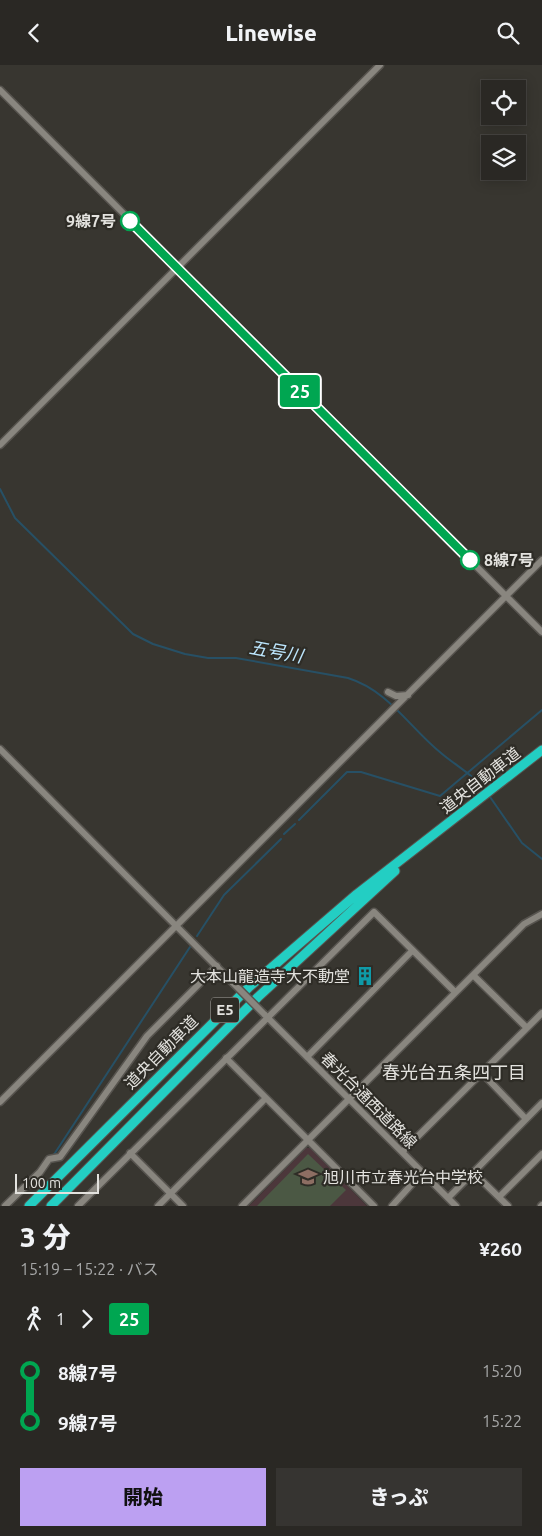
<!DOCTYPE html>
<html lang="ja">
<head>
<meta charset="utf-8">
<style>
  :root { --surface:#2a2824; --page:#363431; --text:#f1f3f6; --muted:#a5a6a6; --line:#464441; --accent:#bca0f2 }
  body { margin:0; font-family:Ubuntu,"Noto Sans JP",sans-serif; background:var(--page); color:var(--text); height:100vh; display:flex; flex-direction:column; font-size:19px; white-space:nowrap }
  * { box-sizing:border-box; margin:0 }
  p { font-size:16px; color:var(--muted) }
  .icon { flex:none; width:28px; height:28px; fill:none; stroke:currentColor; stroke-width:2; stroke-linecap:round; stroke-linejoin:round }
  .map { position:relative; height:1141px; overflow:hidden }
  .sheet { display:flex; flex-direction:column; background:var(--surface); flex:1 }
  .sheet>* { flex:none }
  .badge { padding:0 10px; border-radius:4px; font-size:18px; line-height:32px }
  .buttons { position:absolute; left:481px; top:15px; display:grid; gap:10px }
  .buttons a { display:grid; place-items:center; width:45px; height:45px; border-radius:0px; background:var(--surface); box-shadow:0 2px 12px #0003,0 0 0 1px var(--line); font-size:25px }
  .scale { position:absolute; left:15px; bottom:12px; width:84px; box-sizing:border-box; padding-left:5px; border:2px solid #e3e2de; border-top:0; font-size:14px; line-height:18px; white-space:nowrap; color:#e3e2de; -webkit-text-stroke:4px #2e2c26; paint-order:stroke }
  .map>.badge { position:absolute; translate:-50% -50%; box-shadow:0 0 0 2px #fff }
  .legs { display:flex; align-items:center; gap:8px; height:55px; padding:0 20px; font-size:16px }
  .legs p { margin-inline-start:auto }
  .head { display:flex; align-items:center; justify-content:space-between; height:85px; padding:0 20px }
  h1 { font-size:28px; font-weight:800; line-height:38px }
  .button { display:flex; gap:10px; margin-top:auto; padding:10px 20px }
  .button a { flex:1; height:58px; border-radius:0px; background:var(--accent); color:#111; font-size:20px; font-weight:800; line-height:58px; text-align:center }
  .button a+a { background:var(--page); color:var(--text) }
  ul { padding:0 20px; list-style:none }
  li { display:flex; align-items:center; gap:18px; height:50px; font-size:19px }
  li i { display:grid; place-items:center; width:8px; height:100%; margin:0 6px; background:currentColor }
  li i::after { content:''; width:12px; height:12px; margin:-6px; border:4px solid; border-radius:50%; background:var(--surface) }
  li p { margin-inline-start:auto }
  li:first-child i { background:linear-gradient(#0000 50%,currentColor 0) }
  li:last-child i { background:linear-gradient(currentColor 50%,#0000 0) }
  header { display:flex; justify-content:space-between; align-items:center; height:65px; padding:0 20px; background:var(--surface); font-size:22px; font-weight:800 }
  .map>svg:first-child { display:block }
  .education { fill:#4c373b }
  .garden { fill:#4b5844 }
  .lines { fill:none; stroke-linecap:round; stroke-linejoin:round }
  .stream { stroke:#275065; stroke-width:2 }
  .minor-casing { stroke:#57544f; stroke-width:9 }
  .highway-casing { stroke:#57544f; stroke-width:11 }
  .minor { stroke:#89867f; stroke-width:6 }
  .highway { stroke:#23cec3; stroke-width:9 }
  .minor-bridge-casing { stroke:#57544f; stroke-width:9; stroke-linecap:butt }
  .minor-bridge { stroke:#89867f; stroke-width:6 }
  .line-1-casing { stroke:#fff; stroke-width:11 }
  .line-1 { stroke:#00a651; stroke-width:8 }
  .stop-1-dot { fill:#fff; stroke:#00a651; stroke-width:2.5 }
  .labels { text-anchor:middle; stroke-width:4.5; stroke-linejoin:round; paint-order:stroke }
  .shield { fill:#2e2c26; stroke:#adaba7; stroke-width:1 }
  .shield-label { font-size:15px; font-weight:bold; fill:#e3e2de }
  .stop-label { font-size:16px; font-weight:bold; fill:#e3e2de; stroke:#2e2c26; text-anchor:end }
  .street-label { font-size:16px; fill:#e3e2de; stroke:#2e2c26 }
  .poi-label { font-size:16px; fill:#e3e2de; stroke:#2e2c26; text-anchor:end }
  .water-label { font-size:18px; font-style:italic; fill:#bce5fc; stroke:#2e2c26 }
  .neighbourhood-label { font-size:18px; fill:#e3e2de; stroke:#2e2c26 }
</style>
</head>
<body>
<header><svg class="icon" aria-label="back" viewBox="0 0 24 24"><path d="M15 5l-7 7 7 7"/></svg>Linewise<svg class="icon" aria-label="search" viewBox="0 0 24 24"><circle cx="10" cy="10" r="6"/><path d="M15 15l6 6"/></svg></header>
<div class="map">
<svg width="542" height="1141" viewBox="0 0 542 1141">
  <rect width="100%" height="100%" fill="#383630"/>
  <path class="education" d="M 306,1083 L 310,1083 L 367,1141 L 249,1141 Z"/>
  <path class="garden" d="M 308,1089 L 346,1125 L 330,1141 L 257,1141 Z"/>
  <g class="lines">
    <path class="stream" d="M 0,424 L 15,453 L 133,569 L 153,579 L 185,589 L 208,593 L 236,593 L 348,613 C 389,626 409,662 441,688 C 456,701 473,709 485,725
      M 488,729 L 522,778 L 542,794
      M 299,755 L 347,707 L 361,707 L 440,731 L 542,645
      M 284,769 L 295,759
      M 197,871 L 224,830 L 281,774
      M 53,1091 L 190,882"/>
    <g class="minor-casing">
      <path id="minor" d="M 0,25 L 542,567
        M 0,380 L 380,0
        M 388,627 L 396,631 L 408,630
        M 0,684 L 233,918
        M 473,910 L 527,963
        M 264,949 L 456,1141
        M 307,992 L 412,886
        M 226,993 L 374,1141
        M 482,1008 L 526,1054
        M 0,1037 L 542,495
        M 402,1087 L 542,948
        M 130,1088 L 183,1141
        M 473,1107 L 508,1141
        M 499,1132 L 542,1089
        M 448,1133 L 542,1038
        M 5,1141 L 40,1107 L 49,1094 L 60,1092 L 147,971 L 217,901
        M 78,1141 L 374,847 L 455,927
        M 158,1141 L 266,1033
        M 242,1141 L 524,859 L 542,849
        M 392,1141 L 422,1108
        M 541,1141 L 542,1140"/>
    </g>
    <g class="highway-casing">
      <path id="highway" d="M 29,1141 L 249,922 L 357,829 L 542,685
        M 51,1141 L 258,932 L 395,806"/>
    </g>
    <use href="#minor" class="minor"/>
    <use href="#highway" class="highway"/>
    <g class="minor-bridge-casing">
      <path id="minor-bridge" d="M 233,918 L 264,949"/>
    </g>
    <use href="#minor-bridge" class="minor-bridge"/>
  </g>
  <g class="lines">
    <g class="line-1-casing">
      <path id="line-1" d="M 130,156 L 470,495"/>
    </g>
    <use href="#line-1" class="line-1"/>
  </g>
  <defs>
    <g id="building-bare" transform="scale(1.5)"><path d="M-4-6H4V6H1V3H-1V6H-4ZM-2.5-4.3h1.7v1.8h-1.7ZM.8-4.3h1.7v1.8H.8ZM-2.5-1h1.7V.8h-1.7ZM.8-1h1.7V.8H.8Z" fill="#0f9aa8" stroke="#2e2c26" stroke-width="2.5" paint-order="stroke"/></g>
    <g id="school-bare" transform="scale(1.5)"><path d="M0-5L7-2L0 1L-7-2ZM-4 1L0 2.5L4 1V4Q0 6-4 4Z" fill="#8d6e63" stroke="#2e2c26" stroke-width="2.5" paint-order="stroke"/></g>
  </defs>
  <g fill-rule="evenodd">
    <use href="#building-bare" x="365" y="911"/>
    <use href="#school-bare" x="308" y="1112"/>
  </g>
  <g class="stop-1-dot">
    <circle cx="130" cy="156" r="9"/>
    <circle cx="470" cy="495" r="9"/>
  </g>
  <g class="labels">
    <rect class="shield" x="211" y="932.5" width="28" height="25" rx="4"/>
    <g class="shield-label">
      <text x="225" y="950">E5</text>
    </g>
    <g class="stop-label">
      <text x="116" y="162">9線7号</text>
      <text x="484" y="501" text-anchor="start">8線7号</text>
    </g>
    <g class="street-label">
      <text transform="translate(480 715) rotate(-38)" y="6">道央自動車道</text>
      <text transform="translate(161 987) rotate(-45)" y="6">道央自動車道</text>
      <text transform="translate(369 1035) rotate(45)" y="6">春光台通西道路線</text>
    </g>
    <g class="poi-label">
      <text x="350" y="917">大本山龍造寺大不動堂</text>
      <text x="323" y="1118" text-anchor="start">旭川市立春光台中学校</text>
    </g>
    <g class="water-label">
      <text transform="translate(276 587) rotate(10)" y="6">五号川</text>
    </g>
    <g class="neighbourhood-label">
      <text x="454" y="1014">春光台五条四丁目</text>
    </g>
  </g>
</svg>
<div class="buttons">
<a><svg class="icon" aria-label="locate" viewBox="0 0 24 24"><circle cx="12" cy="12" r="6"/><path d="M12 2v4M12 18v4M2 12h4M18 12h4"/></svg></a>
<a><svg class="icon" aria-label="layers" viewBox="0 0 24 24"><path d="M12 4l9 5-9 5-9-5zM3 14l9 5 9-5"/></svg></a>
</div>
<div class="scale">100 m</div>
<b class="badge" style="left:300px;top:326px;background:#00a651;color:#fff">25</b>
</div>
<section class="sheet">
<div class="head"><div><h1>3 分</h1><p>15:19 – 15:22 · バス</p></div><b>¥260</b></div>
<div class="legs"><svg class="icon" aria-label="walk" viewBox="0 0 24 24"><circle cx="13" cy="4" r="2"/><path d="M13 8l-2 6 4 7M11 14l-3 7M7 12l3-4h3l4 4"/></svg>1<svg class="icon" aria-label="forward" viewBox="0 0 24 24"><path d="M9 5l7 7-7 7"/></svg><b class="badge" style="background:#00a651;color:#fff">25</b></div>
<ul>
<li><i style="color:#00a651"></i><b>8線7号</b><p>15:20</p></li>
<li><i style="color:#00a651"></i><b>9線7号</b><p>15:22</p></li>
</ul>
<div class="button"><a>開始</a><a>きっぷ</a></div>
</section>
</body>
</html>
